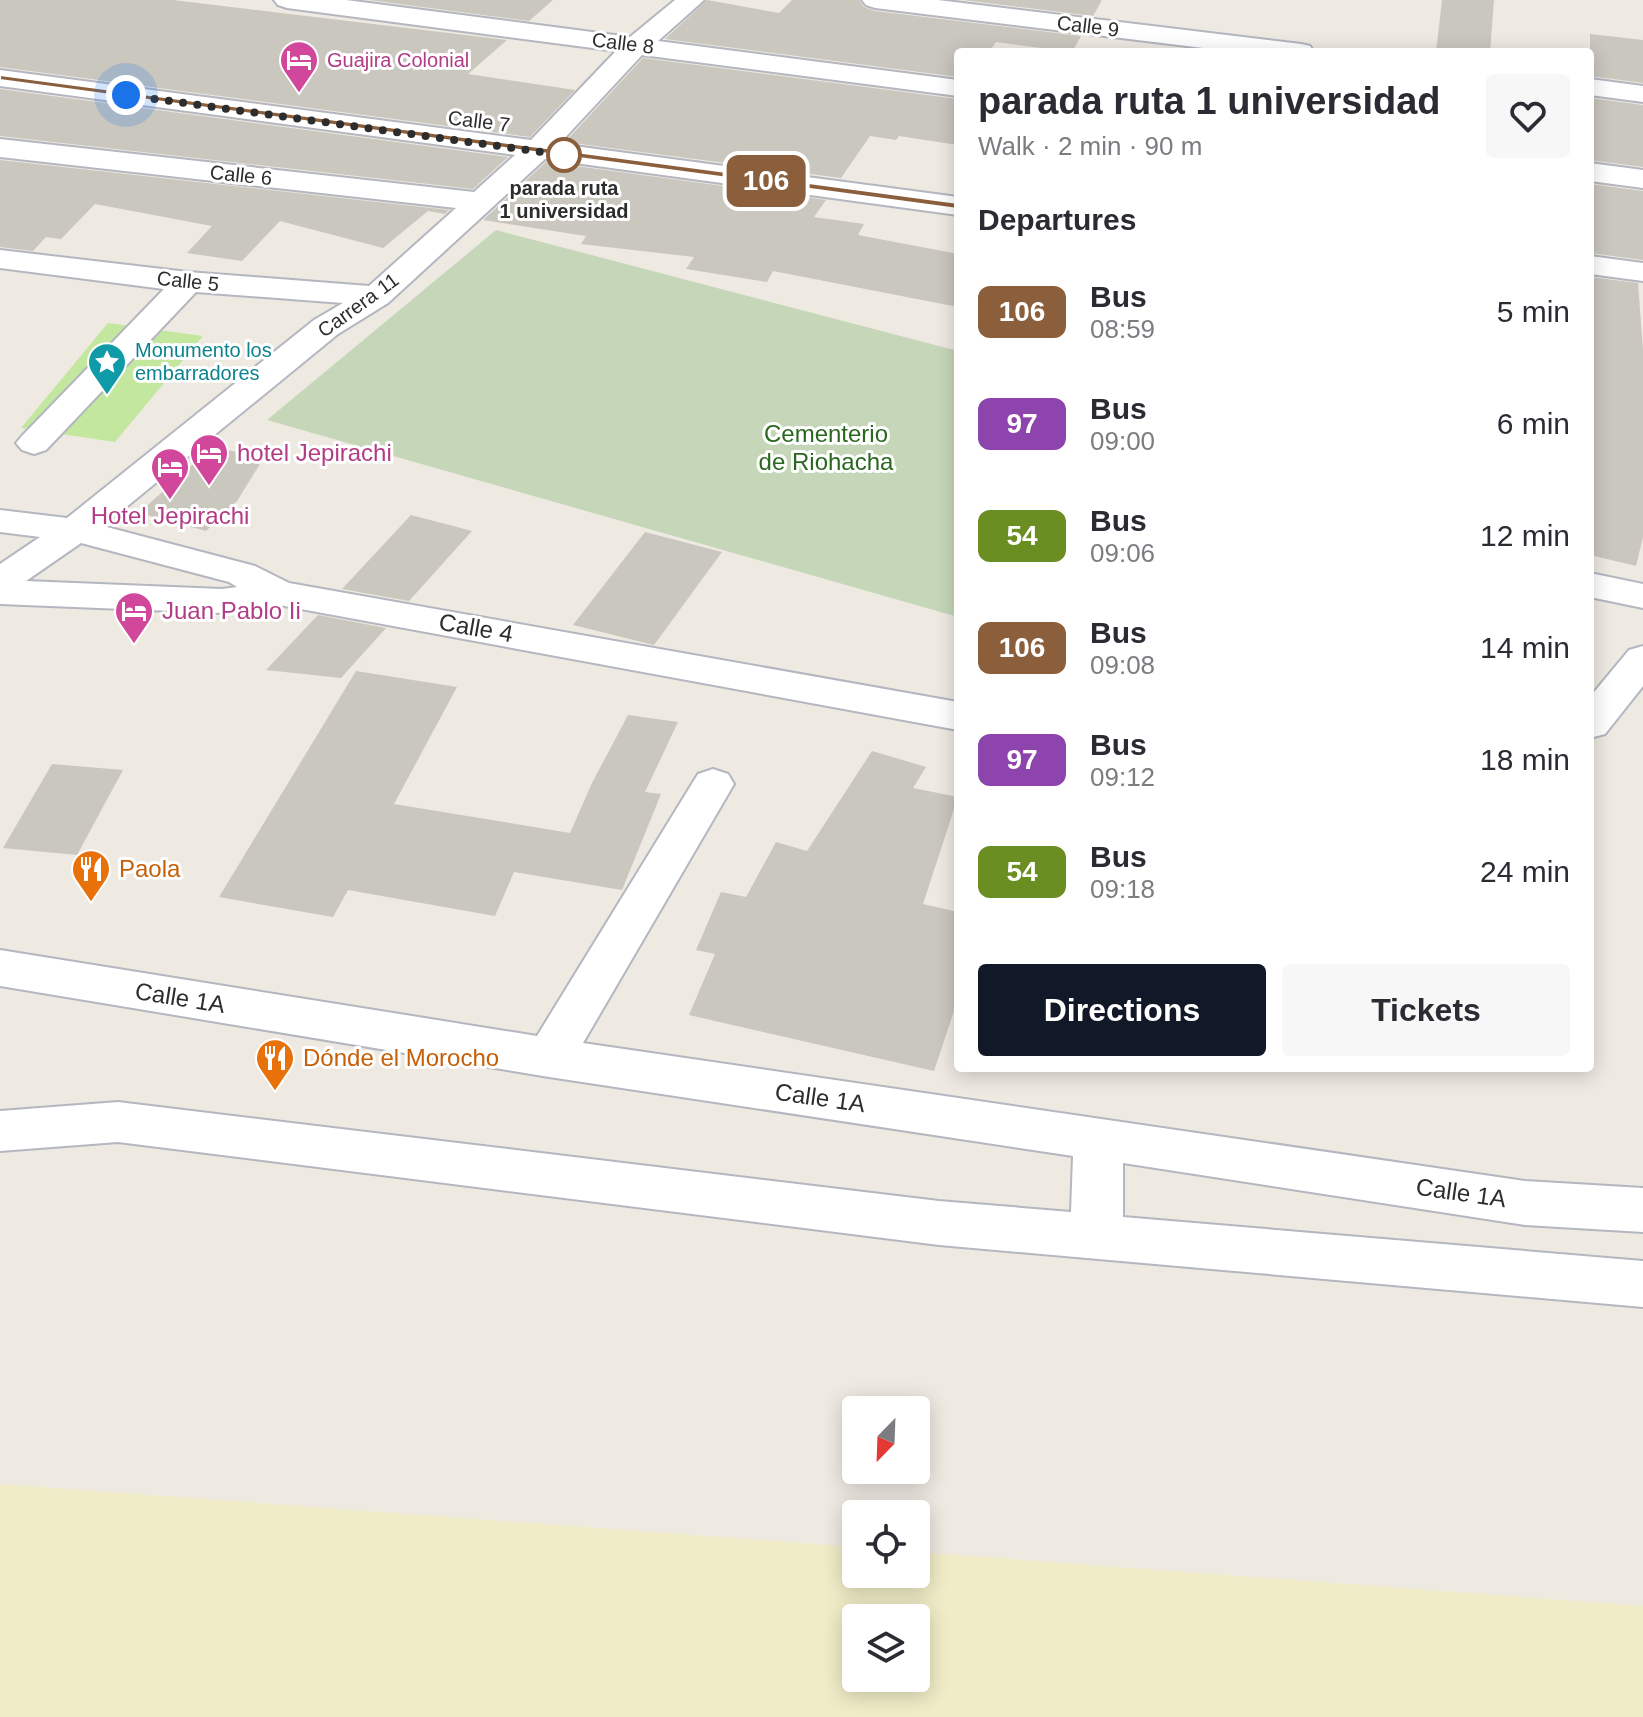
<!DOCTYPE html>
<html lang="en">
<head>
<meta charset="utf-8">
<style>
  :root { --surface:#fff; --page:#f7f7f7; --text:#2b2b33; --muted:#7c7c81; --accent:#111827 }
  body { margin:0; font-family:Helvetica,sans-serif; background:var(--page); color:var(--text); height:100vh; display:flex; flex-direction:column; font-size:30px; white-space:nowrap }
  * { box-sizing:border-box; margin:0 }
  p { font-size:26px; color:var(--muted) }
  .icon { flex:none; width:44px; height:44px; fill:none; stroke:currentColor; stroke-width:2; stroke-linecap:round; stroke-linejoin:round }
  .map { position:relative; flex:1; overflow:hidden }
  .panel { position:absolute; left:954px; top:48px; width:640px; height:1024px; display:flex; flex-direction:column; background:var(--surface); border-radius:8px; box-shadow:0 4px 20px #0003 }
  .panel>* { flex:none }
  .badge { padding:0 16px; border-radius:12px; font-size:28px; line-height:52px }
  .needle { width:52px; rotate:203deg }
  .tools { position:absolute; left:842px; top:1396px; display:grid; gap:16px }
  .tools a { display:grid; place-items:center; width:88px; height:88px; border-radius:8px; background:var(--surface); box-shadow:0 4px 20px #0003; font-size:40px }
  .you { position:absolute; width:40px; height:40px; margin:-20px; border:6px solid #fff; border-radius:50%; background:#1a73e8; box-shadow:0 0 0 12px #1a73e833 }
  .map>.badge { position:absolute; translate:-50% -50%; box-shadow:0 0 0 4px #fff }
  h2 { padding:0 24px; font-size:30px; line-height:72px }
  .round { display:grid; place-items:center; flex:none; width:84px; height:84px; border-radius:8px; background:var(--page) }
  .head { display:flex; align-items:center; justify-content:space-between; height:136px; padding:0 24px }
  h1 { font-size:38px; font-weight:600; line-height:60px }
  .primary-button { display:flex; gap:16px; margin-top:auto; padding:16px 24px }
  .primary-button a { flex:1; height:92px; border-radius:8px; background:var(--accent); color:#fff; font-size:32px; font-weight:600; line-height:92px; text-align:center }
  .primary-button a+a { background:var(--page); color:var(--text) }
  ul { padding:0; list-style:none }
  li { display:flex; align-items:center; gap:24px; height:112px; padding:0 24px }
  li div { flex:1 }
  li b { display:block; font-size:30px }
  li em { font-style:normal }
  li .badge { min-width:88px; font-weight:700; text-align:center }
  .map>svg:first-child { display:block }
  .sand { fill:#f0ecc7; fill-rule:evenodd }
  .cemetery { fill:#c6d7b9 }
  .pitch { fill:#c3e79e }
  .building { fill:#cac7bf }
  .lines { fill:none; stroke-linecap:round; stroke-linejoin:round }
  .minor-casing { stroke:#b4b6c0; stroke-width:4 }
  .minor { fill:#fff; fill-rule:evenodd }
  .line { fill:#8b5e3c; stroke:#fff; stroke-width:2 }
  .walk { stroke:#2d2d2d; stroke-width:8; stroke-dasharray:0 14.4 }
  .stop-dot { fill:#fff; stroke:#8b5e3c; stroke-width:4 }
  .labels { text-anchor:middle; stroke-width:6; stroke-linejoin:round; paint-order:stroke }
  .far-street-label { font-size:20px; fill:#2d2d2d; stroke:#fff }
  .far-hotel-label { font-size:20px; fill:#b23c85; stroke:#fff; text-anchor:start }
  .far-stop-label { font-size:20px; font-weight:bold; fill:#2d2d2d; stroke:#fff }
  .far-culture-label { font-size:20px; fill:#0d838f; stroke:#fff; text-anchor:start }
  .park-label { font-size:24px; fill:#2a6820; stroke:#fff }
  .hotel-label { font-size:24px; fill:#b23c85; stroke:#fff; text-anchor:start }
  .street-label { font-size:24px; fill:#2d2d2d; stroke:#fff }
  .food-label { font-size:24px; fill:#c56008; stroke:#fff; text-anchor:start }
</style>
</head>
<body>
<div class="map">
<svg width="1643" height="1717" viewBox="0 0 1643 1717">
  <rect width="100%" height="100%" fill="#eee9e1"/>
  <path class="sand" d="M 0,1484 L 856,1547 L 856,1574 L 916,1574 L 916,1552 L 1643,1606 L 1643,1717 L 0,1717 ZM 856,1618 L 916,1618 L 916,1678 L 856,1678 Z"/>
  <path class="cemetery" d="M 496,230 L 958,351 L 958,617 L 267,420 Z"/>
  <path class="pitch" d="M 108,323 L 203,336 L 115,442 L 21,428 Z"/>
  <path class="building" d="M 0,0 L 173,0 L 507,40 L 468,74 L 575,90 L 530,137 L 0,67 Z
    M 369,0 L 553,0 L 529,21 Z
    M 707,0 L 779,13 L 792,0 L 859,0 L 864,7 L 875,11 L 1081,36 L 1072,52 L 996,42 L 989,52 L 958,52 L 958,77 L 665,39 Z
    M 963,0 L 1102,0 L 1093,16 Z
    M 1442,0 L 1494,0 L 1490,52 L 1436,52 Z
    M 1590,34 L 1643,40 L 1643,83 L 1590,76 Z
    M 643,58 L 958,99 L 958,145 L 899,136 L 896,140 L 870,136 L 841,178 L 565,142 Z
    M 0,89 L 508,157 L 473,189 L 0,136 Z
    M 1590,98 L 1643,105 L 1643,167 L 1590,160 Z
    M 0,160 L 449,210 L 445,214 L 428,211 L 383,248 L 280,221 L 242,261 L 187,253 L 212,226 L 95,204 L 61,239 L 46,237 L 33,251 L 0,247 Z
    M 546,162 L 826,200 L 814,217 L 864,224 L 858,235 L 958,254 L 958,307 L 773,271 L 767,282 L 686,269 L 694,257 L 581,244 L 586,236 L 483,220 Z
    M 1590,184 L 1643,191 L 1643,260 L 1590,253 Z
    M 1590,277 L 1638,283 L 1643,350 L 1643,537 L 1636,566 L 1590,555 Z
    M 213,446 L 263,459 L 237,501 L 206,531 L 139,513 Z
    M 411,515 L 472,531 L 409,601 L 342,589 Z
    M 645,532 L 722,552 L 654,645 L 573,625 Z
    M 318,615 L 386,628 L 341,678 L 266,670 Z
    M 356,671 L 457,687 L 394,804 L 570,833 L 592,783 L 628,715 L 678,722 L 645,792 L 661,794 L 622,890 L 514,872 L 495,916 L 348,890 L 333,917 L 219,897 Z
    M 872,751 L 926,767 L 913,788 L 958,797 L 923,904 L 958,912 L 958,999 L 934,1071 L 689,1015 L 715,954 L 696,950 L 721,892 L 746,897 L 776,842 L 807,851 Z
    M 52,764 L 123,770 L 77,855 L 3,848 Z"/>
  <g class="lines">
    <g class="minor-casing">
      <path id="minor" d="M 274,0 L 346,0 L 630,37 L 675,0 L 704,0 L 658,41 L 958,80 L 958,96 L 642,55 L 559,144 L 958,197 L 958,215 L 545,159 L 388,303 L 338,334 L 103,526 L 255,566 L 289,583 L 958,702 L 958,730 L 279,605 L 222,613 L 0,604 L 0,564 L 40,537 L 0,532 L 0,510 L 67,518 L 314,320 L 343,303 L 196,292 L 46,450 L 34,454 L 22,450 L 16,443 L 22,436 L 164,289 L 0,268 L 0,250 L 188,272 L 369,286 L 456,208 L 0,157 L 0,139 L 474,192 L 515,155 L 0,86 L 0,70 L 531,140 L 616,51 L 287,8 L 278,5 ZM 81,543 L 229,582 L 237,587 L 222,589 L 26,581 Z
        M 862,0 L 938,0 L 1301,44 L 1310,46 L 1314,52 L 1236,52 L 875,8 L 866,5 Z
        M 1590,79 L 1643,86 L 1643,102 L 1590,95 Z
        M 1590,163 L 1643,170 L 1643,188 L 1590,181 Z
        M 1590,256 L 1643,263 L 1643,281 L 1590,274 Z
        M 1590,573 L 1643,584 L 1643,608 L 1590,597 Z
        M 1643,646 L 1643,686 L 1605,734 L 1590,738 L 1590,697 L 1629,650 Z
        M 713,769 L 728,774 L 734,784 L 583,1043 L 1525,1181 L 1643,1188 L 1643,1232 L 1525,1225 L 1123,1163 L 1123,1217 L 1643,1261 L 1643,1307 L 939,1245 L 118,1142 L 0,1151 L 0,1111 L 118,1102 L 939,1201 L 1071,1212 L 1073,1156 L 549,1077 L 0,986 L 0,950 L 537,1036 L 698,774 Z"/>
    </g>
    <use href="#minor" class="minor"/>
  </g>
  <path class="line" d="M 0,75 L 958,203 L 963,206 L 958,209 L 0,80 Z"/>
  <g class="lines">
    <path class="walk" d="M 126,95 L 564,155"/>
  </g>
  <defs>
    <g id="hotel-pin" transform="scale(2)"><path d="M0 17L-7.5 6A9.5 9.5 0 1 1 7.5 6Z" fill="#d1479c" stroke="#fff"/><path d="M-6-4.5h1.5V1H6V5H4.5V3h-9V5H-6ZM-4 0a1.8 1.8 0 1 1 3.6 0ZM.5 0V-2.5h3Q6-2.5 6 0Z" fill="#fff"/></g>
    <g id="sight-pin" transform="scale(2)"><path d="M0 17L-7.5 6A9.5 9.5 0 1 1 7.5 6Z" fill="#0f9aa8" stroke="#fff"/><path d="M0-6L1.8-2.2L6-1.7L2.9 1.2L3.7 5.4L0 3.3L-3.7 5.4L-2.9 1.2L-6-1.7L-1.8-2.2Z" fill="#fff"/></g>
    <g id="restaurant-pin" transform="scale(2)"><path d="M0 17L-7.5 6A9.5 9.5 0 1 1 7.5 6Z" fill="#e8710a" stroke="#fff"/><path d="M-5-6h1v4h1v-4h1v4h1v-4h1v5L-1.5 .5V6h-2V.5L-5-1ZM5-6V6H3V1.5H1.5Q1.5-4 5-6Z" fill="#fff"/></g>
  </defs>
  <g fill-rule="evenodd">
    <use href="#hotel-pin" x="299" y="60"/>
    <use href="#sight-pin" x="107" y="362"/>
    <use href="#hotel-pin" x="209" y="453"/>
    <use href="#hotel-pin" x="170" y="467"/>
    <use href="#hotel-pin" x="134" y="611"/>
    <use href="#restaurant-pin" x="91" y="869"/>
    <use href="#restaurant-pin" x="275" y="1058"/>
  </g>
  <circle class="stop-dot" cx="564" cy="155" r="16"/>
  <g class="labels">
    <g class="far-street-label">
      <text transform="translate(1088 26) rotate(7)" y="7">Calle 9</text>
      <text transform="translate(623 43) rotate(7)" y="7">Calle 8</text>
      <text transform="translate(479 121) rotate(7)" y="7">Calle 7</text>
      <text transform="translate(241 175) rotate(6)" y="7">Calle 6</text>
      <text transform="translate(188 281) rotate(6)" y="7">Calle 5</text>
      <text transform="translate(358 305) rotate(-36)" y="7">Carrera 11</text>
    </g>
    <g class="far-hotel-label">
      <text x="327" y="67">Guajira Colonial</text>
    </g>
    <g class="far-stop-label">
      <text x="564" y="195">parada ruta<tspan x="564" dy="23">1 universidad</tspan></text>
    </g>
    <g class="far-culture-label">
      <text x="135" y="357">Monumento los<tspan x="135" dy="23">embarradores</tspan></text>
    </g>
    <g class="park-label">
      <text x="826" y="442">Cementerio<tspan x="826" dy="28">de Riohacha</tspan></text>
    </g>
    <g class="hotel-label">
      <text x="237" y="461">hotel Jepirachi</text>
      <text x="170" y="524" text-anchor="middle">Hotel Jepirachi</text>
      <text x="162" y="619">Juan Pablo Ii</text>
    </g>
    <g class="street-label">
      <text transform="translate(476 628) rotate(10)" y="8">Calle 4</text>
      <text transform="translate(180 998) rotate(9)" y="8">Calle 1A</text>
      <text transform="translate(820 1098) rotate(8)" y="8">Calle 1A</text>
      <text transform="translate(1461 1193) rotate(8)" y="8">Calle 1A</text>
    </g>
    <g class="food-label">
      <text x="119" y="877">Paola</text>
      <text x="303" y="1066">Dónde el Morocho</text>
    </g>
  </g>
</svg>
<div class="tools">
<a><svg class="needle" viewBox="-14 -14 28 28"><path d="M0-13l5 13h-10z" fill="#e53935"/><path d="M0 13l5-13h-10z" fill="#7c7c81"/></svg></a>
<a><svg class="icon" aria-label="locate" viewBox="0 0 24 24"><circle cx="12" cy="12" r="6"/><path d="M12 2v4M12 18v4M2 12h4M18 12h4"/></svg></a>
<a><svg class="icon" aria-label="layers" viewBox="0 0 24 24"><path d="M12 4l9 5-9 5-9-5zM3 14l9 5 9-5"/></svg></a>
</div>
<div class="you" style="left:126px;top:95px"></div>
<b class="badge" style="left:766px;top:181px;background:#8b5e3c;color:#fff">106</b>
<section class="panel">
<div class="head"><div><h1>parada ruta 1 universidad</h1><p>Walk · 2 min · 90 m</p></div><a class="round"><svg class="icon" aria-label="heart" viewBox="0 0 24 24"><path d="M12 20l-8-8c-3-5 5-10 8-4 3-6 11-1 8 4z"/></svg></a></div>
<h2>Departures</h2>
<ul>
<li><span class="badge" style="background:#8b5e3c;color:#fff">106</span><div><b>Bus</b><p>08:59</p></div><em>5 min</em></li>
<li><span class="badge" style="background:#8e44ad;color:#fff">97</span><div><b>Bus</b><p>09:00</p></div><em>6 min</em></li>
<li><span class="badge" style="background:#6b8e23;color:#fff">54</span><div><b>Bus</b><p>09:06</p></div><em>12 min</em></li>
<li><span class="badge" style="background:#8b5e3c;color:#fff">106</span><div><b>Bus</b><p>09:08</p></div><em>14 min</em></li>
<li><span class="badge" style="background:#8e44ad;color:#fff">97</span><div><b>Bus</b><p>09:12</p></div><em>18 min</em></li>
<li><span class="badge" style="background:#6b8e23;color:#fff">54</span><div><b>Bus</b><p>09:18</p></div><em>24 min</em></li>
</ul>
<div class="primary-button"><a>Directions</a><a>Tickets</a></div>
</section>
</div>
</body>
</html>
